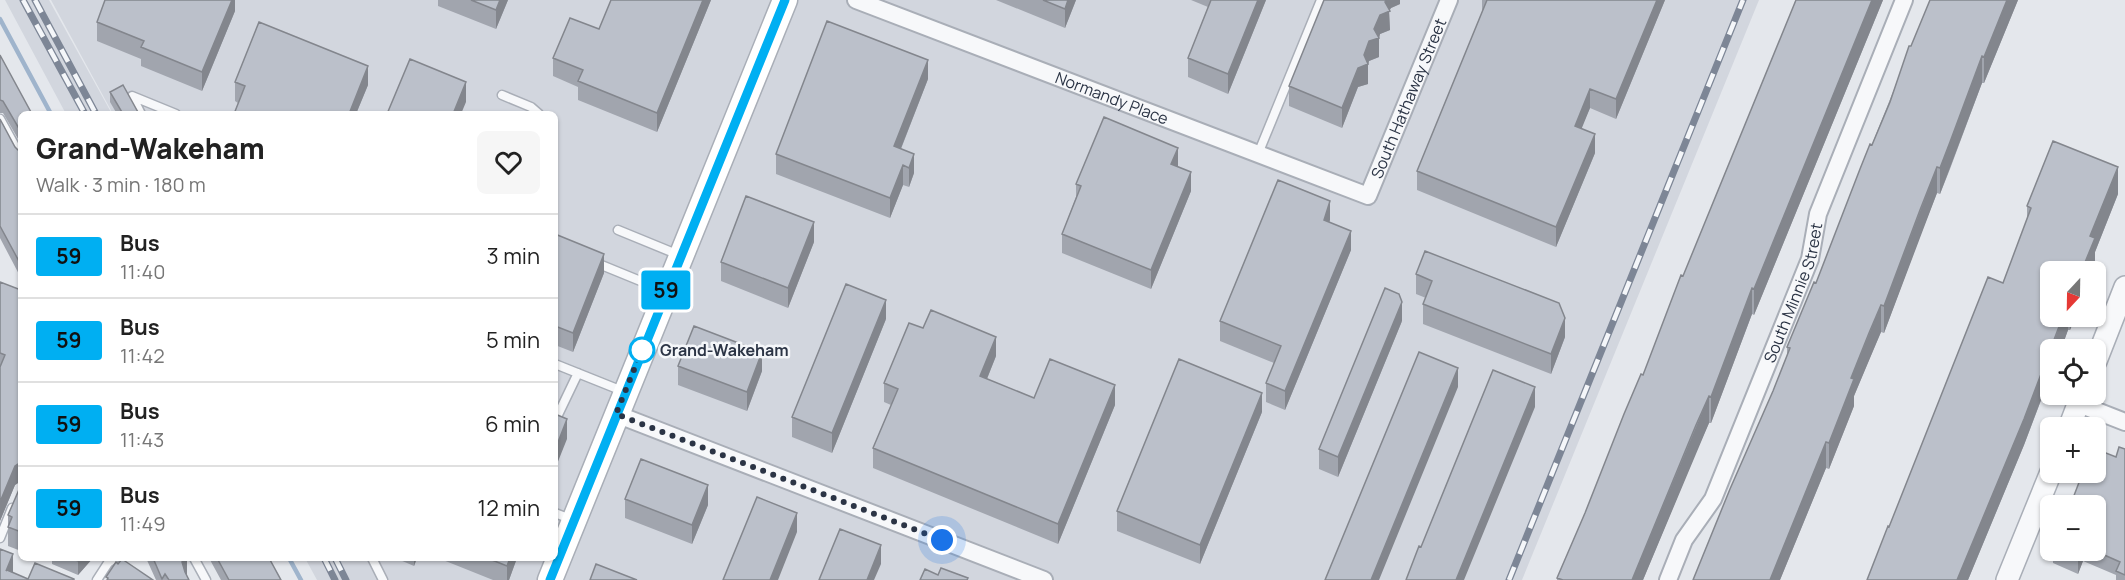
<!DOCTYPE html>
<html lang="en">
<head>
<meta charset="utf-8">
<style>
  :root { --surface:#fff; --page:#f6f6f6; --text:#222; --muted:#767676; --line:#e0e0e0 }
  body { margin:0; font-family:Manrope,sans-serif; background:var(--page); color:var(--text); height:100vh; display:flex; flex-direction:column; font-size:22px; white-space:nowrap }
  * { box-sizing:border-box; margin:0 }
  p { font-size:20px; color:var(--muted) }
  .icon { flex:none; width:33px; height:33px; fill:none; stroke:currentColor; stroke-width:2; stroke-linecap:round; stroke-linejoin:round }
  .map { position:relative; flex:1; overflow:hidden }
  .side { position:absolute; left:18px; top:111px; width:540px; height:450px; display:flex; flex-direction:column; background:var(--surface); border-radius:9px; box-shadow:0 2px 4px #0004 }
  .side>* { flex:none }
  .badge { padding:0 12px; border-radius:4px; font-size:21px; line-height:39px }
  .needle { width:39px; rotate:202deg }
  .buttons { position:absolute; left:2040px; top:261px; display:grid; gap:12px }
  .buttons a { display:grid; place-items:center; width:66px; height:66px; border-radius:9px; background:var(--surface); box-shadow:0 2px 4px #0004; font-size:30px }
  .you { position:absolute; width:30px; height:30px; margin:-15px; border:4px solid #fff; border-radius:50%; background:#1a73e8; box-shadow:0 0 0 9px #1a73e833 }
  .map>.badge { position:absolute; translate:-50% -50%; box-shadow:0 0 0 3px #fff }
  .round { display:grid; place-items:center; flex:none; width:63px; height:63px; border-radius:9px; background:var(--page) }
  .head { display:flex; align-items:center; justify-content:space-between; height:102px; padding:0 18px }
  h1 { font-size:28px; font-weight:800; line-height:45px }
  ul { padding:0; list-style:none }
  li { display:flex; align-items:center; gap:18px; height:84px; padding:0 18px; border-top:2px solid var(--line) }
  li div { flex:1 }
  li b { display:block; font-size:22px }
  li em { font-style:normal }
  li .badge { min-width:66px; font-weight:700; text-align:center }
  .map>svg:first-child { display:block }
  .built { fill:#d2d6de }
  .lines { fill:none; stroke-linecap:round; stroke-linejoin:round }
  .stream { stroke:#9fb4cc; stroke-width:4.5 }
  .service-casing { stroke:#a9aeb7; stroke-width:11 }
  .minor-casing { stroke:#a9aeb7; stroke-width:20 }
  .tertiary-casing { stroke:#a9aeb7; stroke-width:24 }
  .secondary-casing { stroke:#a9aeb7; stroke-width:27 }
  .service { stroke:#f7f8fa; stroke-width:8 }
  .minor { stroke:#f7f8fa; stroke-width:16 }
  .tertiary { stroke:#f7f8fa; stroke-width:21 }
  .secondary { stroke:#fff; stroke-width:24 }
  .rail-casing { stroke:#7d8696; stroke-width:7 }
  .rail { stroke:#f4f6f9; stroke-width:4.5; stroke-dasharray:14; stroke-linecap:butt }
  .wall { fill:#a1a5ae }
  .shaded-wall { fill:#83868d }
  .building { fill:#bbc0ca; stroke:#83868d; stroke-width:1.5 }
  .line-casing { stroke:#fff; stroke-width:14 }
  .line { stroke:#00aff2; stroke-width:9 }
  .walk { stroke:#2b3445; stroke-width:6; stroke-dasharray:0 10.8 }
  .stop-dot { fill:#fff; stroke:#00aff2; stroke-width:3 }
  .labels { text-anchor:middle; stroke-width:5; stroke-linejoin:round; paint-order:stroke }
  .street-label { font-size:16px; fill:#2b3445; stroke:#f4f6f9 }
  .stop-label { font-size:16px; font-weight:bold; fill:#2b3445; stroke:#f4f6f9; text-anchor:start }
</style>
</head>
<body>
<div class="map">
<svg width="2125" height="580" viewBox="0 0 2125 580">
  <rect width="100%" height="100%" fill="#e4e7ec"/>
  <path class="built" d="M 5,0 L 49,0 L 112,114 L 66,114 Z
    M 51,0 L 1759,0 L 1522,580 L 317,580 L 305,558 L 555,558 L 555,114 L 113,114 Z"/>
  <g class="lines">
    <path class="stream" d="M 0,19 L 51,114
      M 289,558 L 301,580"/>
    <g class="service-casing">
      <path id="service" d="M 502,95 L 531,107 L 539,114
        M 141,114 L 132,96 L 176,114
        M 0,119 L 21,157
        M 1258,154 L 1321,0
        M 618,230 L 679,255
        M 594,262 L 665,291
        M 555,364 L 625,392
        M 555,421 L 578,373
        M 555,513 L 573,520
        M 0,538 L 12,508
        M 194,558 L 206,580
        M 372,558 L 383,580
        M 97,580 L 108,563 L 115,558"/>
    </g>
    <g class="minor-casing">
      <g id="minor">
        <path id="s1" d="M 856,0 L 1368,196 L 1449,0"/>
        <path d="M 2079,404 L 2125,422"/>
        <path d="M 616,414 L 1044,580"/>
        <path id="s2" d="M 1668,580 L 1684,540 L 1713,499 L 1810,259 L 1818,214 L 1904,0"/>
      </g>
    </g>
    <g class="tertiary-casing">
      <path id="tertiary" d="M 2096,361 L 2125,287
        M 2069,428 L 2082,394
        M 2007,580 L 2051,472"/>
    </g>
    <g class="secondary-casing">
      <path id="secondary" d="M 550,580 L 785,0"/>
    </g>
    <use href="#service" class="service"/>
    <use href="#minor" class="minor"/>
    <use href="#tertiary" class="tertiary"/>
    <use href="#secondary" class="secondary"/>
    <g class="rail-casing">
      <path id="rail" d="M 23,0 L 85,114
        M 35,0 L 96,114
        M 324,558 L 335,580
        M 335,558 L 346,580
        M 1509,580 L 1743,0"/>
    </g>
    <use href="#rail" class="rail"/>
  </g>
  <path class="wall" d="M 235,0 L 235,11 L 202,91 L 141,66 L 141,59 L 97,41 L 97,22 Z
    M 438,0 L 508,0 L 496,29 L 438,6 Z
    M 611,0 L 711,0 L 657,132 L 578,100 L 578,87 L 553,76 L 553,58 L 599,29 Z
    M 996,0 L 1076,0 L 1065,28 Z
    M 1191,0 L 1266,0 L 1228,94 L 1188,77 L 1188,58 L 1208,7 Z
    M 1400,0 L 1400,4 L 1391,8 L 1389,11 L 1390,30 L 1380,34 L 1379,38 L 1379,57 L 1369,61 L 1368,65 L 1368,84 L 1358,87 L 1342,128 L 1289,106 L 1289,86 Z
    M 1482,0 L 1665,0 L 1616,119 L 1590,108 L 1581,128 L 1595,153 L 1556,247 L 1417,190 L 1417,171 L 1482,12 Z
    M 1796,0 L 1883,0 L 1754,315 L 1752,314 L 1711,423 L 1709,423 L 1696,452 L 1643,580 L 1557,580 L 1557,578 L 1585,513 L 1643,375 Z
    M 1930,0 L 2018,0 L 1984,83 L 1982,83 L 1950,169 L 1940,194 L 1937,193 L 1920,236 L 1884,333 L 1881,332 L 1869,360 L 1854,396 L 1854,406 L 1829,469 L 1826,468 L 1780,580 L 1693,580 L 1773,391 L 1787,357 L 1787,347 L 1816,283 Z
    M 0,55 L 21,114 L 21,144 L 3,113 L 0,113 Z
    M 928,79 L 901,149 L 914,173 L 909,187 L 903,185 L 890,218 L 776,174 L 776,154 Z
    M 235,82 L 368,85 L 356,114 L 234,114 L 238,103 L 235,101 Z
    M 110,92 L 139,114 L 117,114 L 110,102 Z
    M 0,119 L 15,147 L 18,150 L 21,150 L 21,278 L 0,238 Z
    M 1178,167 L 1191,191 L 1151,289 L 1062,253 L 1062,234 L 1076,197 L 1076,184 Z
    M 2118,194 L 2095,252 L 2095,265 L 2050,316 L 2076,316 L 2070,330 L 2068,330 L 2024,445 L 1968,580 L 1867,580 L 1889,527 L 2003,283 L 2027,220 L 2027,206 Z
    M 1330,220 L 1329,222 L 1351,250 L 1285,410 L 1266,402 L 1266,383 L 1274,363 L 1220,341 L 1220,321 Z
    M 555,234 L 604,273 L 573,352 L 555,345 Z
    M 814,242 L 788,308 L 721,281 L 721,262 Z
    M 1416,274 L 1565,337 L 1551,374 L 1423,324 L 1423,304 L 1426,298 L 1416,294 Z
    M 0,282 L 21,290 L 21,481 L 15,485 L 0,521 Z
    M 886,319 L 832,453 L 792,437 L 792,417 Z
    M 1402,321 L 1338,477 L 1319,469 L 1319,449 Z
    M 996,356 L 987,379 L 1034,398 L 1115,405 L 1058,544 L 873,468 L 873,448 L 891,405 L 884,402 L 884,383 Z
    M 678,366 L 762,371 L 747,411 L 678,385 Z
    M 1262,412 L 1200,564 L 1117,531 L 1117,511 Z
    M 2125,449 L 2125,580 L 2116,580 L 2116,575 L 2083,561 L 2078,574 L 2053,563 L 2053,550 L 2096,550 L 2116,457 Z
    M 21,485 L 21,551 L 8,546 L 8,515 Z
    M 625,499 L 708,505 L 692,544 L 625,518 Z
    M 52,558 L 93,558 L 78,575 L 52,564 Z
    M 146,558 L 186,558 L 186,575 L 189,580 L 156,580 Z
    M 209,558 L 269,558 L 281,580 L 221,580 Z
    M 400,558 L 417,558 L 414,566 L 400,560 Z
    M 438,558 L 517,558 L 509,580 L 493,580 Z"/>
  <path class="shaded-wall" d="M 232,0 L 235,0 L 235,11 L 202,91 L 202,72 Z
    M 500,0 L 508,0 L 496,29 L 496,10 Z
    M 703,0 L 711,0 L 657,132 L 657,113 Z
    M 1068,0 L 1076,0 L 1065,28 L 1065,9 Z
    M 1258,0 L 1266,0 L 1228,94 L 1228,74 Z
    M 1386,0 L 1400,0 L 1400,4 L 1391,8 L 1389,11 L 1390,30 L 1380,34 L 1379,38 L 1379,57 L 1369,61 L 1368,65 L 1368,84 L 1358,87 L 1342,128 L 1342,108 Z
    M 1657,0 L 1665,0 L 1616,119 L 1616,99 Z
    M 1872,0 L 1883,0 L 1754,315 L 1754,289 Z
    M 2007,0 L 2018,0 L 1984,83 L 1984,57 Z
    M 1982,56 L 1982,83 L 1940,194 L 1940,168 Z
    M 928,60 L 928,79 L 894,166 L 894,146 Z
    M 368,66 L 368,85 L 356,114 L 349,114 Z
    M 466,82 L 466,102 L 461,114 L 453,114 Z
    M 1590,89 L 1590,108 L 1575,145 L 1575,126 Z
    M 1595,134 L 1595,153 L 1556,247 L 1556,227 Z
    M 1178,148 L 1178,167 L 1171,164 Z
    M 914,154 L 914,173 L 909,187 L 909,168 Z
    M 903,165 L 903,185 L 890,218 L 890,198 Z
    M 1937,167 L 1937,193 L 1884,333 L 1884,306 Z
    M 2118,167 L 2118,194 L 2095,252 L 2095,265 L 2092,272 L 2081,272 L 2090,236 Z
    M 1191,172 L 1191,191 L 1151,289 L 1151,270 Z
    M 1330,201 L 1330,220 L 1324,239 L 1324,220 Z
    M 814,222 L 814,242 L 788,308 L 788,288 Z
    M 1351,231 L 1351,250 L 1285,410 L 1285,391 Z
    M 604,254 L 604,273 L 573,352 L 573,333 Z
    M 1752,288 L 1752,314 L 1711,423 L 1711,397 Z
    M 886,300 L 886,319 L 832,453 L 832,433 Z
    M 1402,302 L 1402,321 L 1338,477 L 1338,457 Z
    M 1881,305 L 1881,332 L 1854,396 L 1854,406 L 1829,469 L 1829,443 L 1851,378 Z
    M 2063,316 L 2068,316 L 2068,330 L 2061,350 L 2051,350 Z
    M 2070,316 L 2076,316 L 2070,330 Z
    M 1565,318 L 1565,337 L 1551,374 L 1551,354 Z
    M 996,337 L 996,356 L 980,396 L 980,376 Z
    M 2050,350 L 2050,376 L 2024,445 L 1968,580 L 1957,580 Z
    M 762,352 L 762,371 L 747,411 L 747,392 Z
    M 1458,368 L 1458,387 L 1379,580 L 1371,580 Z
    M 1115,385 L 1115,405 L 1058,544 L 1058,524 Z
    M 1535,387 L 1535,407 L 1464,580 L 1456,580 Z
    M 1262,393 L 1262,412 L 1200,564 L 1200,545 Z
    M 1709,396 L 1709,423 L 1643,580 L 1632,580 Z
    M 567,419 L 567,439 L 555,469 L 555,450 Z
    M 1826,442 L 1826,468 L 1780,580 L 1770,580 Z
    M 21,462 L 21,481 L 15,485 L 0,521 L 0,502 L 15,466 Z
    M 708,485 L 708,505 L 692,544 L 692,525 Z
    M 797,513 L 797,532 L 778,580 L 770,580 Z
    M 881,545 L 881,564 L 874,580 L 867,580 Z
    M 2081,550 L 2083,550 L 2083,561 L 2078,574 L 2078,559 Z
    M 13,554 L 13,573 L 6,571 Z
    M 81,558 L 93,558 L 78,575 L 78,561 Z
    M 414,558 L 417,558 L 414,566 Z
    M 510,558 L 517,558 L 509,580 L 507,580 L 507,566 Z
    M 187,560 L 187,575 L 182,577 L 182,562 Z"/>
  <path class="building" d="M 105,0 L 232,0 L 202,72 L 141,47 L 144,41 L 97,22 Z
    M 471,0 L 500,0 L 496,10 Z
    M 611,0 L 703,0 L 657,113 L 578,81 L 583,70 L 553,58 L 570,18 L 599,29 Z
    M 1043,0 L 1068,0 L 1065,9 Z
    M 1211,0 L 1258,0 L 1228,74 L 1188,58 Z
    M 1324,0 L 1386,0 L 1385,2 L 1390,11 L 1380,15 L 1374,29 L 1379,38 L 1369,41 L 1364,55 L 1368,64 L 1358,68 L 1342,108 L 1289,86 Z
    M 1487,0 L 1657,0 L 1616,99 L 1590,89 L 1575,126 L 1595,134 L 1556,227 L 1417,171 Z
    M 1796,0 L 1872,0 L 1754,289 L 1752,288 L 1711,397 L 1709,396 L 1696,425 L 1632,580 L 1563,580 L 1557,578 L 1585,513 L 1624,414 L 1641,374 L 1643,375 L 1681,275 L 1683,276 Z
    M 1930,0 L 2007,0 L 1984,57 L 1982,56 L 1950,142 L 1940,168 L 1937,167 L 1920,210 L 1884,306 L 1881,305 L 1869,333 L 1851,378 L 1854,379 L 1829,443 L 1826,442 L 1770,580 L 1693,580 L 1730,489 L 1773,391 L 1790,348 L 1787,347 L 1814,282 L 1816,283 L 1860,169 L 1870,144 L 1872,145 L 1890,102 L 1909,46 L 1911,46 Z
    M 827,21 L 928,60 L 894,146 L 914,154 L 909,168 L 903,165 L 890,198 L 776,154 Z
    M 259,22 L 368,66 L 349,114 L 234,114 L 245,86 L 235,82 Z
    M 0,55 L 32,114 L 21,114 L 21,132 L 3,101 L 0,100 Z
    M 410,59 L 466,82 L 453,114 L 387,114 Z
    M 123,85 L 139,114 L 123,114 L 110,92 Z
    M 1104,117 L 1178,148 L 1171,164 L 1191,172 L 1151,270 L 1062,234 L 1081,186 L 1076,184 Z
    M 0,119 L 15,147 L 18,150 L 21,150 L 21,265 L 0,226 Z
    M 2053,141 L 2118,167 L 2090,236 L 2095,238 L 2081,272 L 2050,272 L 2050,316 L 2063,316 L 2024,419 L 1957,580 L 1867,580 L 1888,526 L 1889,527 L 1988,277 L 2003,283 L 2031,208 L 2027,206 Z
    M 1278,180 L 1330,201 L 1324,220 L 1351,231 L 1285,391 L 1266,383 L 1281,346 L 1220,321 Z
    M 746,196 L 814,222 L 788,288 L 721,262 Z
    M 555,234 L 604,254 L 573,333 L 555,326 Z
    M 1425,251 L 1559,303 L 1565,318 L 1551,354 L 1423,304 L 1432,281 L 1416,274 Z
    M 0,282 L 21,290 L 21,462 L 15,466 L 0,502 L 0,367 L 5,355 L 0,353 Z
    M 846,284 L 886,300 L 832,433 L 792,417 Z
    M 1385,288 L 1399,294 L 1402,302 L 1338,457 L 1319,449 Z
    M 931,310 L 996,337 L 980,376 L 1034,398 L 1050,359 L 1115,385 L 1058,524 L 873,448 L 898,389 L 884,383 L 909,323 L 923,328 Z
    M 694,326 L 762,352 L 747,392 L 678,366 Z
    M 1419,352 L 1458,368 L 1371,580 L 1325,580 Z
    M 1179,359 L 1262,393 L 1200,545 L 1117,511 Z
    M 1493,370 L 1535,387 L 1456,580 L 1406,580 L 1419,546 L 1421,547 Z
    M 555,414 L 567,419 L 555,450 Z
    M 2119,447 L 2125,449 L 2125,575 L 2116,571 L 2120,562 L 2093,550 L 2096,550 L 2096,506 L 2070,506 L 2083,472 L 2096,472 L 2096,449 L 2116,457 Z
    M 641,459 L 708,485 L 692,525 L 625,499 Z
    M 21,485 L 21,532 L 8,527 L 12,517 L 8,515 Z
    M 757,497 L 797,513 L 770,580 L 723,580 Z
    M 840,529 L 881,545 L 867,580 L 819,580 Z
    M 0,549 L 13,554 L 6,571 L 7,570 L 28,579 L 35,563 L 74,579 L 74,580 L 0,580 Z
    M 2058,550 L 2081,550 L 2078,559 Z
    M 70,558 L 81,558 L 78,561 Z
    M 153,558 L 186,558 L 187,560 L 182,562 L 185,572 L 189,580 L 169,580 L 165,574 L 162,579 Z
    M 217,558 L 269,558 L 281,580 L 229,580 Z
    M 487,558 L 510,558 L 507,566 Z
    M 122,559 L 153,580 L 107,580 L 108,578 L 106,577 L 116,562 L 118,564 Z
    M 596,564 L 637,580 L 590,580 Z
    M 941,568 L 968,578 L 967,580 L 920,580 L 925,569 L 938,575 Z"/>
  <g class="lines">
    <g class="line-casing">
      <path id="line" d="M 550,580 L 785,0"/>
    </g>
    <use href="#line" class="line"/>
    <path class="walk" d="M 642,350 L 616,414 L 942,540"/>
  </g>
  <circle class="stop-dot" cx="642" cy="350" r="12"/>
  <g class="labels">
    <g class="street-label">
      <text dy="6" stroke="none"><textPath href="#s1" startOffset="274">Normandy Place</textPath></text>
      <text dy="6" stroke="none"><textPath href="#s1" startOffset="654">South Hathaway Street</textPath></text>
      <text dy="6" stroke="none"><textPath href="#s2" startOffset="315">South Minnie Street</textPath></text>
    </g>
    <g class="stop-label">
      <text x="660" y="356">Grand-Wakeham</text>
    </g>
  </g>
</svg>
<div class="buttons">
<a><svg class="needle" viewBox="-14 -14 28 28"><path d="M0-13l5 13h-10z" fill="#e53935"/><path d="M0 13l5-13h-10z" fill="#767676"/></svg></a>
<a><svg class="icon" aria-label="locate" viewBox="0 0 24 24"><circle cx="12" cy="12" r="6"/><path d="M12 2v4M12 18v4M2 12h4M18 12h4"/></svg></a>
<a>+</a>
<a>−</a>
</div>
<div class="you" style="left:942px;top:540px"></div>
<b class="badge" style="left:666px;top:290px;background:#00aff2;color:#111">59</b>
<section class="side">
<div class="head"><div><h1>Grand-Wakeham</h1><p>Walk · 3 min · 180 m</p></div><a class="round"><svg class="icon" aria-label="heart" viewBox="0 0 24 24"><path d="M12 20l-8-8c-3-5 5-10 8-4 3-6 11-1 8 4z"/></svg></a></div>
<ul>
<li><span class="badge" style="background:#00aff2;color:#111">59</span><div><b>Bus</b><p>11:40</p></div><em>3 min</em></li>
<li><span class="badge" style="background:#00aff2;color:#111">59</span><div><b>Bus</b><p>11:42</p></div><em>5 min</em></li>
<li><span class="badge" style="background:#00aff2;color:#111">59</span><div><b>Bus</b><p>11:43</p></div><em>6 min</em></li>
<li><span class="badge" style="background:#00aff2;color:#111">59</span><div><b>Bus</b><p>11:49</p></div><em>12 min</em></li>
</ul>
</section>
</div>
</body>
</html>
